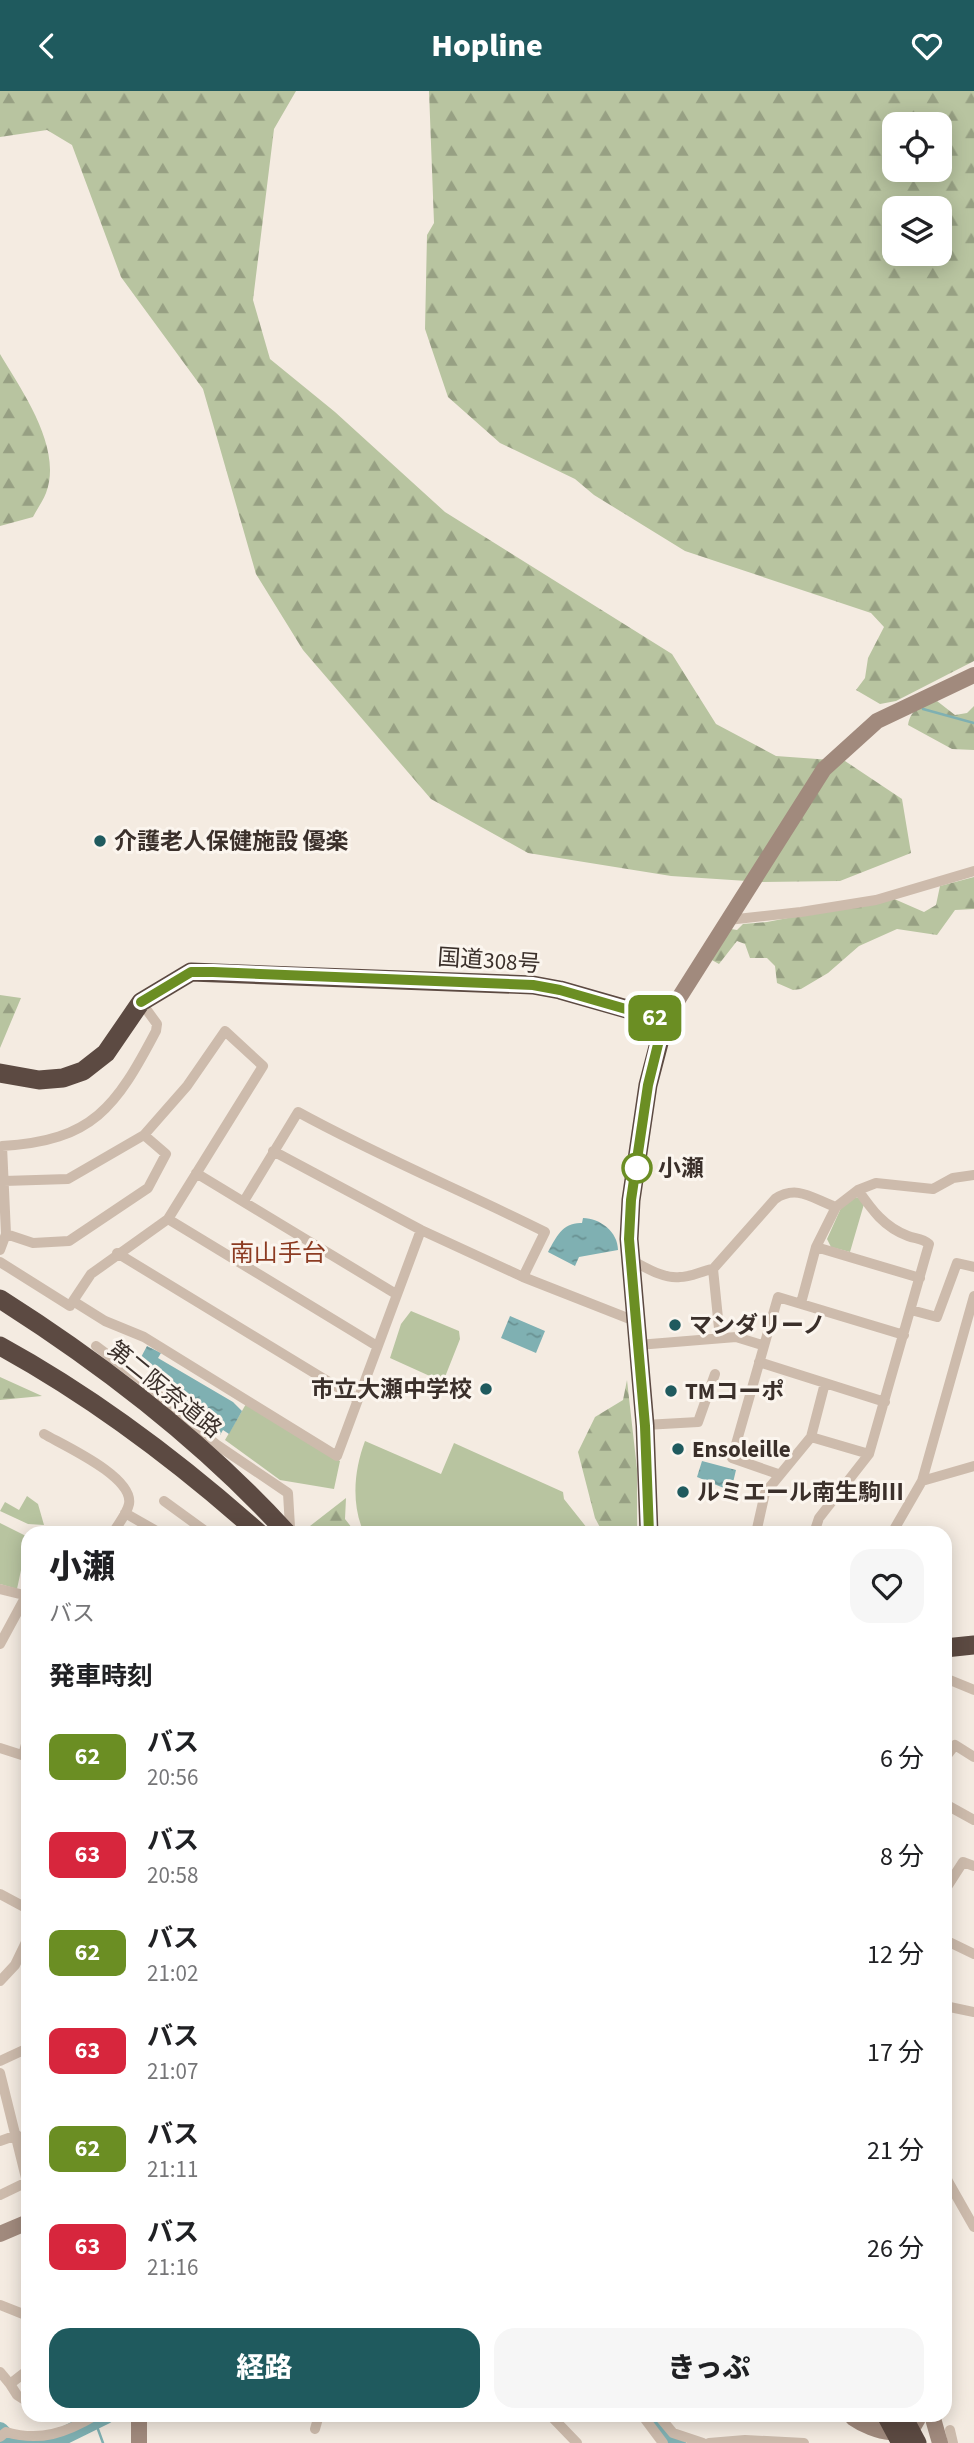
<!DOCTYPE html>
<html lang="ja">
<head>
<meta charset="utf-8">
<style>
  :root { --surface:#fff; --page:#f6f6f6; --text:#202124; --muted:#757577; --accent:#1f5a5e }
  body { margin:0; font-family:"Source Sans 3","Noto Sans JP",sans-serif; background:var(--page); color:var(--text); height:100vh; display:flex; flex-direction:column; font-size:26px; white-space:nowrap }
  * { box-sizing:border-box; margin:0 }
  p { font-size:23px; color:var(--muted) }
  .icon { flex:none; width:38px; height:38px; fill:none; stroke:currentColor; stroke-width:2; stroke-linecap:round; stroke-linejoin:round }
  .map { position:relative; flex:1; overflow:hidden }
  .sheet { position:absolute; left:21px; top:1435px; width:931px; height:896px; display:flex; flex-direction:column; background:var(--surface); border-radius:21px; box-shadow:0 4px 18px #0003 }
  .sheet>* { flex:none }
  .badge { padding:0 14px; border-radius:10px; font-size:24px; line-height:46px }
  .tools { position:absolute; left:882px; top:21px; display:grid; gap:14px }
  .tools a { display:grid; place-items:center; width:70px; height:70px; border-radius:14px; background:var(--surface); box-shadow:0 4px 18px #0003; font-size:35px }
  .map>.badge { position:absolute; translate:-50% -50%; box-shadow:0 0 0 4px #fff }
  h2 { padding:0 28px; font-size:26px; line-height:63px }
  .round { display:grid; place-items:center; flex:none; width:74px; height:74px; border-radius:21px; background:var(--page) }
  .overview { display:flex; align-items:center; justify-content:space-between; height:119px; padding:0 28px }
  h1 { font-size:33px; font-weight:800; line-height:52px }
  .cta { display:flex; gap:14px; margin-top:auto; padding:14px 28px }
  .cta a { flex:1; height:80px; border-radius:21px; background:var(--accent); color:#fff; font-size:28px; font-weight:800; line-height:80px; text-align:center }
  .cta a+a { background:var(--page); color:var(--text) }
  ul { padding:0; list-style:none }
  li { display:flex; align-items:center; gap:21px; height:98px; padding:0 28px }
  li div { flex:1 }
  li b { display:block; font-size:26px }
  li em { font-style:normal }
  li .badge { min-width:77px; font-weight:700; text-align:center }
  header { display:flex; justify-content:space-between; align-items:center; height:91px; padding:0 28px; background:var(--accent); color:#fff; font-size:32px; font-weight:800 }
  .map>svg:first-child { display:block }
  .forest { fill:url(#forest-firs); fill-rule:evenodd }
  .park { fill:#b8c4a0 }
  .water { fill:url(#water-ripples) }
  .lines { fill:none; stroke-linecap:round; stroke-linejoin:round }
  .stream { stroke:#7fb0b2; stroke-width:2.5 }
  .river { stroke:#7fb0b2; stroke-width:18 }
  .street { stroke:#cdbbac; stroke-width:10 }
  .secondary { stroke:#a18a7d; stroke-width:16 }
  .highway { stroke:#5c4a42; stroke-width:19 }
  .highway-bridge { stroke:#5c4a42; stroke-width:19 }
  .line-casing { stroke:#fff; stroke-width:16 }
  .line { stroke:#6b8e23; stroke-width:10 }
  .poi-dot { fill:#1f5a5e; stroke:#fbf5ee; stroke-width:2.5 }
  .stop-dot { fill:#fff; stroke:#6b8e23; stroke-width:3.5 }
  .labels { text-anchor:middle; stroke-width:6; stroke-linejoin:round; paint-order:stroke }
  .poi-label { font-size:23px; font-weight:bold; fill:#3b302b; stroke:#fbf5ee; text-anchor:start }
  .street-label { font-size:23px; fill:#3b302b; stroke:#fbf5ee }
  .stop-label { font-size:23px; font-weight:bold; fill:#3b302b; stroke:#fbf5ee; text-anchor:start }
  .neighbourhood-label { font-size:24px; fill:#8c3b22; stroke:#fbf5ee }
</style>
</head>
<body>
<header><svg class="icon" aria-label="back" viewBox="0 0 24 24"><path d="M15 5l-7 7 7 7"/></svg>Hopline<svg class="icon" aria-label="heart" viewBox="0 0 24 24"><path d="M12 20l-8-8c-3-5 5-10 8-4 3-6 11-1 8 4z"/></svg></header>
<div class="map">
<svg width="974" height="2352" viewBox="0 0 974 2352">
  <defs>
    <pattern id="forest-firs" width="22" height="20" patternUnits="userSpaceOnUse" patternTransform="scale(1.75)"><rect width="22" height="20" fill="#b8c4a0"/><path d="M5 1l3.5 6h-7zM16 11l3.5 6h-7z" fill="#97a083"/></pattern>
    <pattern id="water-ripples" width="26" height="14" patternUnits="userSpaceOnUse" patternTransform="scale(1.75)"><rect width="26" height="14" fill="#7fb0b2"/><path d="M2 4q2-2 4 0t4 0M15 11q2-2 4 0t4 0" fill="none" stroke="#699091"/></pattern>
  </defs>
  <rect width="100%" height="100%" fill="#f4ebe1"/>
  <path class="forest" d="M 0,0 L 296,0 L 274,38 L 253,209 L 270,268 L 335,321 L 445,421 L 672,563 L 716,633 L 776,665 L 845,670 L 902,708 L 911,762 L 840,790 L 762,791 L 671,785 L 528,762 L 431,708 L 303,559 L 256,483 L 203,298 L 121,186 L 72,54 L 47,39 L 0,46 Z
    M 429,0 L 974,0 L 974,570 L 896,610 L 880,613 L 856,599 L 865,587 L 868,567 L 884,536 L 871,522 L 685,460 L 594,404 L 575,388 L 500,352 L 448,306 L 425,238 L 427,144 L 434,132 ZM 894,33 L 940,33 L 940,79 L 894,79 ZM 894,117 L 940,117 L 940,163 L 894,163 Z
    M 0,263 C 22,300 63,357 46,402 C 43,410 37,418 33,426 L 0,435 Z
    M 937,610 L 955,624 L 967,622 L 974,615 L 974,659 L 952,658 L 908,634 C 911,617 922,614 937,610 Z
    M 974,786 L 974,818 L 955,819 L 937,844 L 897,838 L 859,855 L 828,882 L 801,898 L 793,899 L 777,892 L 775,875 L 767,867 L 750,867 L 745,853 L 737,850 L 719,873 L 710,868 L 731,838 L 737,839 L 743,833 L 767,831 L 892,807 L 924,821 L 936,814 L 940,795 Z
    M 0,904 L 21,907 L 0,957 Z
    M 0,1286 L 42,1305 L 0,1309 Z
    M 627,1289 L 637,1378 L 637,1442 L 603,1442 L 595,1427 L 578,1361 L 595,1326 L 623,1309 Z
    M 346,1407 L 345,1428 L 356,1442 L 301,1442 Z"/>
  <path class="park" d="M 854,1106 L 860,1107 L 864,1113 L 850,1161 L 831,1156 L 827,1148 L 841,1117 Z
    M 411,1220 L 459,1240 L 460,1248 L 443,1291 L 390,1267 L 401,1233 Z
    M 246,1313 L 340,1370 L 334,1398 L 280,1389 L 225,1349 Z
    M 365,1350 L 441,1383 L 454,1352 L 563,1401 L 564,1408 L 591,1442 L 364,1442 C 351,1413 354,1379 365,1350 Z
    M 27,1405 L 38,1413 L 44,1434 L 28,1433 L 0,1420 L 5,1411 L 19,1419 Z
    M 0,1432 L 28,1446 L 17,1498 L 0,1493 Z"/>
  <path class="water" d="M 583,1127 C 600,1127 618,1141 618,1159 L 579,1166 L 575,1175 L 548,1161 C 556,1146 563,1131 582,1132 Z
    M 510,1225 L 545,1240 L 536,1262 L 501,1247 Z
    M 147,1255 L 161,1262 L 158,1267 L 233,1311 L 242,1320 L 229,1343 L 223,1339 L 220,1344 L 152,1277 L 139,1270 Z
    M 702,1370 L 736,1379 L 731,1400 L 697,1386 Z"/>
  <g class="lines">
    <path class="stream" d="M 923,618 L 974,632
      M 95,2330 L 103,2352"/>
    <path class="river" d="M 650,2324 L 663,2343 L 677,2352
      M 0,2340 L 9,2349 L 31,2352
      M 36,2352 L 53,2350 L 106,2324"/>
    <path class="street" d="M 728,829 L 801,821 L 876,809 L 974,780
      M 141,911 L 157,933 L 156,940 C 116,1016 93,1050 2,1055 L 6,1143 L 33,1152 L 69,1150 L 148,1097 L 166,1063 L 144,1044
      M 273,1060 L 421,1139 L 523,1186 L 635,1230
      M 196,1082 L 396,1203
      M 4,1090 L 68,1088 L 144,1044 L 187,995 L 225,940 L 263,975 L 168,1128 L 91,1183 L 73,1210 L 105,1230 L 144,1246 L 337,1365 L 421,1139
      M 244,1110 L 298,1021 C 378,1065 463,1100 545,1141 L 523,1186
      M 168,1128 L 377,1255
      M 816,1156 L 920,1187
      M 0,1159 L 6,1143
      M 117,1162 L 357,1308
      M 631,1169 C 645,1176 663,1188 680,1186 C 691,1186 701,1180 713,1178 L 775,1108 C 797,1093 813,1108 836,1116
      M 0,1171 L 70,1215 L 73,1210
      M 713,1178 L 720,1247
      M 801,1212 L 816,1156 L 836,1116 L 858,1099 L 876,1092 L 933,1098 L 953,1087 L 974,1084
      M 911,1219 L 937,1226 L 957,1172 L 974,1176
      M 638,1254 L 736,1246 L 762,1254
      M 96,1255 L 140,1288 L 217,1354 L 288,1402 L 290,1436
      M 759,1271 L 885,1311
      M 645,1334 L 698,1331 L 715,1283
      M 44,1343 C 65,1355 134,1386 129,1413 C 127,1423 118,1433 113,1442
      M 811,1346 L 825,1292
      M 778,1383 L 732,1367 L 778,1206 L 904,1244
      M 922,1390 L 974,1375
      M 164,1410 L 208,1442
      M 125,1422 L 160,1442
      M 756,1442 L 765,1402 L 811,1346 L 869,1363
      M 814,1442 L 819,1427 L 869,1363 L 929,1153 C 922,1147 916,1148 908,1145 C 884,1136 872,1119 858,1099
      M 892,1442 L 922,1390 L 974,1205
      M 0,1498 L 28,1505
      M 0,1553 L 26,1505
      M 945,1587 L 974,1599
      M 0,1657 L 28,1666
      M 23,1664 L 28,1646
      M 945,1667 L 955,1654 L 974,1666
      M 945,1713 L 974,1729
      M 945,1799 L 963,1771 L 974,1775
      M 0,1803 L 28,1818
      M 945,1849 L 974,1863
      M 0,1890 L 15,1874 L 28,1847
      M 945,1915 L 974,1921
      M 0,1970 L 28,1957
      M 0,1982 L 27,2091 L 0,2104
      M 0,2050 L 17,2044
      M 945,2085 L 974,2136
      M 0,2214 L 28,2225
      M 0,2281 L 10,2293 L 28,2279
      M 10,2293 L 17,2304 L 28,2311
      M 550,2324 L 577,2352
      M 642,2324 L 663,2352
      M 658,2324 L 673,2342 L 703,2352
      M 315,2338 L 319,2324
      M 950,2339 L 953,2352
      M 0,2346 L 6,2341 C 40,2351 66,2342 96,2324
      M 709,2352 L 745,2349 L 804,2352"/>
    <path class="secondary" d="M 665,929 L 824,678 L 877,630 L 974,584
      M 0,2143 L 28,2131
      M 139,2324 L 139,2352
      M 932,2324 L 940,2352
      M 853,2327 C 873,2341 912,2352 919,2324"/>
    <path class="highway" d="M 0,982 L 39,989 L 63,987 L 83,980 L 106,962 L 141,911 L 191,881 L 533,894 L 560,899 L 665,929 L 648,994 L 631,1109 L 629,1148 L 645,1334 L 649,1442
      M 0,1208 C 104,1274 203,1350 287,1442
      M 0,1255 C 95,1307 178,1370 259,1442
      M 945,1557 L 974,1554"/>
    <path class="highway-bridge" d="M 886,2324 L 901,2352
      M 902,2324 L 917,2352"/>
  </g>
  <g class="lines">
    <g class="line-casing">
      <path id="line" d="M 141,911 L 191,881 L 213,881 L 533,894 L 560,899 L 664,929 L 648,994 L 631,1109 L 629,1148 L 645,1335 L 649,1442"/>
    </g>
    <use href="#line" class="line"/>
  </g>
  <g class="poi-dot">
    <circle cx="100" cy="750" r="7"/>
    <circle cx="675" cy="1234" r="7"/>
    <circle cx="486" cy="1298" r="7"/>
    <circle cx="671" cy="1300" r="7"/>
    <circle cx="678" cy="1358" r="7"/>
    <circle cx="683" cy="1401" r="7"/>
  </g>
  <circle class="stop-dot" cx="637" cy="1077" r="14"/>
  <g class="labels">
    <g class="poi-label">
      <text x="114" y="758">介護老人保健施設 優楽</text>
      <text x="689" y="1242">マンダリーノ</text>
      <text x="472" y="1306" text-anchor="end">市立大瀬中学校</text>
      <text x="685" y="1308">TMコーポ</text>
      <text x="692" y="1366">Ensoleille</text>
      <text x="697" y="1409">ルミエール南生駒Ⅲ</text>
    </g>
    <g class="street-label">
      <text transform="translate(489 869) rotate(4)" y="8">国道308号</text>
      <text transform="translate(165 1298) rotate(39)" y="8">第二阪奈道路</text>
    </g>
    <g class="stop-label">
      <text x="658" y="1085">小瀬</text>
    </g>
    <g class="neighbourhood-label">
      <text x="278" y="1170">南山手台</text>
    </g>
  </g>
</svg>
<div class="tools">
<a><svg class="icon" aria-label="locate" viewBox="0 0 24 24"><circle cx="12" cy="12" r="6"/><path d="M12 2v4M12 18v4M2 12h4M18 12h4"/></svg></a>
<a><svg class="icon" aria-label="layers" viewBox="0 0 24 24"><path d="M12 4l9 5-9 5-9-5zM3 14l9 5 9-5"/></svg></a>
</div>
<b class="badge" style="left:655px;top:927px;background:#6b8e23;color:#fff">62</b>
<section class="sheet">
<div class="overview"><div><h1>小瀬</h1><p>バス</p></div><a class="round"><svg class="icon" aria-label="heart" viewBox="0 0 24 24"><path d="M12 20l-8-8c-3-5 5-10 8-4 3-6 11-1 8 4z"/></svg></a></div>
<h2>発車時刻</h2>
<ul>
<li><span class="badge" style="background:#6b8e23;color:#fff">62</span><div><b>バス</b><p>20:56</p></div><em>6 分</em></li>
<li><span class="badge" style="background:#d7263d;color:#fff">63</span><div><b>バス</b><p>20:58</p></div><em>8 分</em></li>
<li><span class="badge" style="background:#6b8e23;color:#fff">62</span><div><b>バス</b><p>21:02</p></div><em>12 分</em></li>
<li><span class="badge" style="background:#d7263d;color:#fff">63</span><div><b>バス</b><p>21:07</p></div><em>17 分</em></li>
<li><span class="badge" style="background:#6b8e23;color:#fff">62</span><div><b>バス</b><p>21:11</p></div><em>21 分</em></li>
<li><span class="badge" style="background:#d7263d;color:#fff">63</span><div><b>バス</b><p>21:16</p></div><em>26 分</em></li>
</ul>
<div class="cta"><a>経路</a><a>きっぷ</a></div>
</section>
</div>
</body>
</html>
